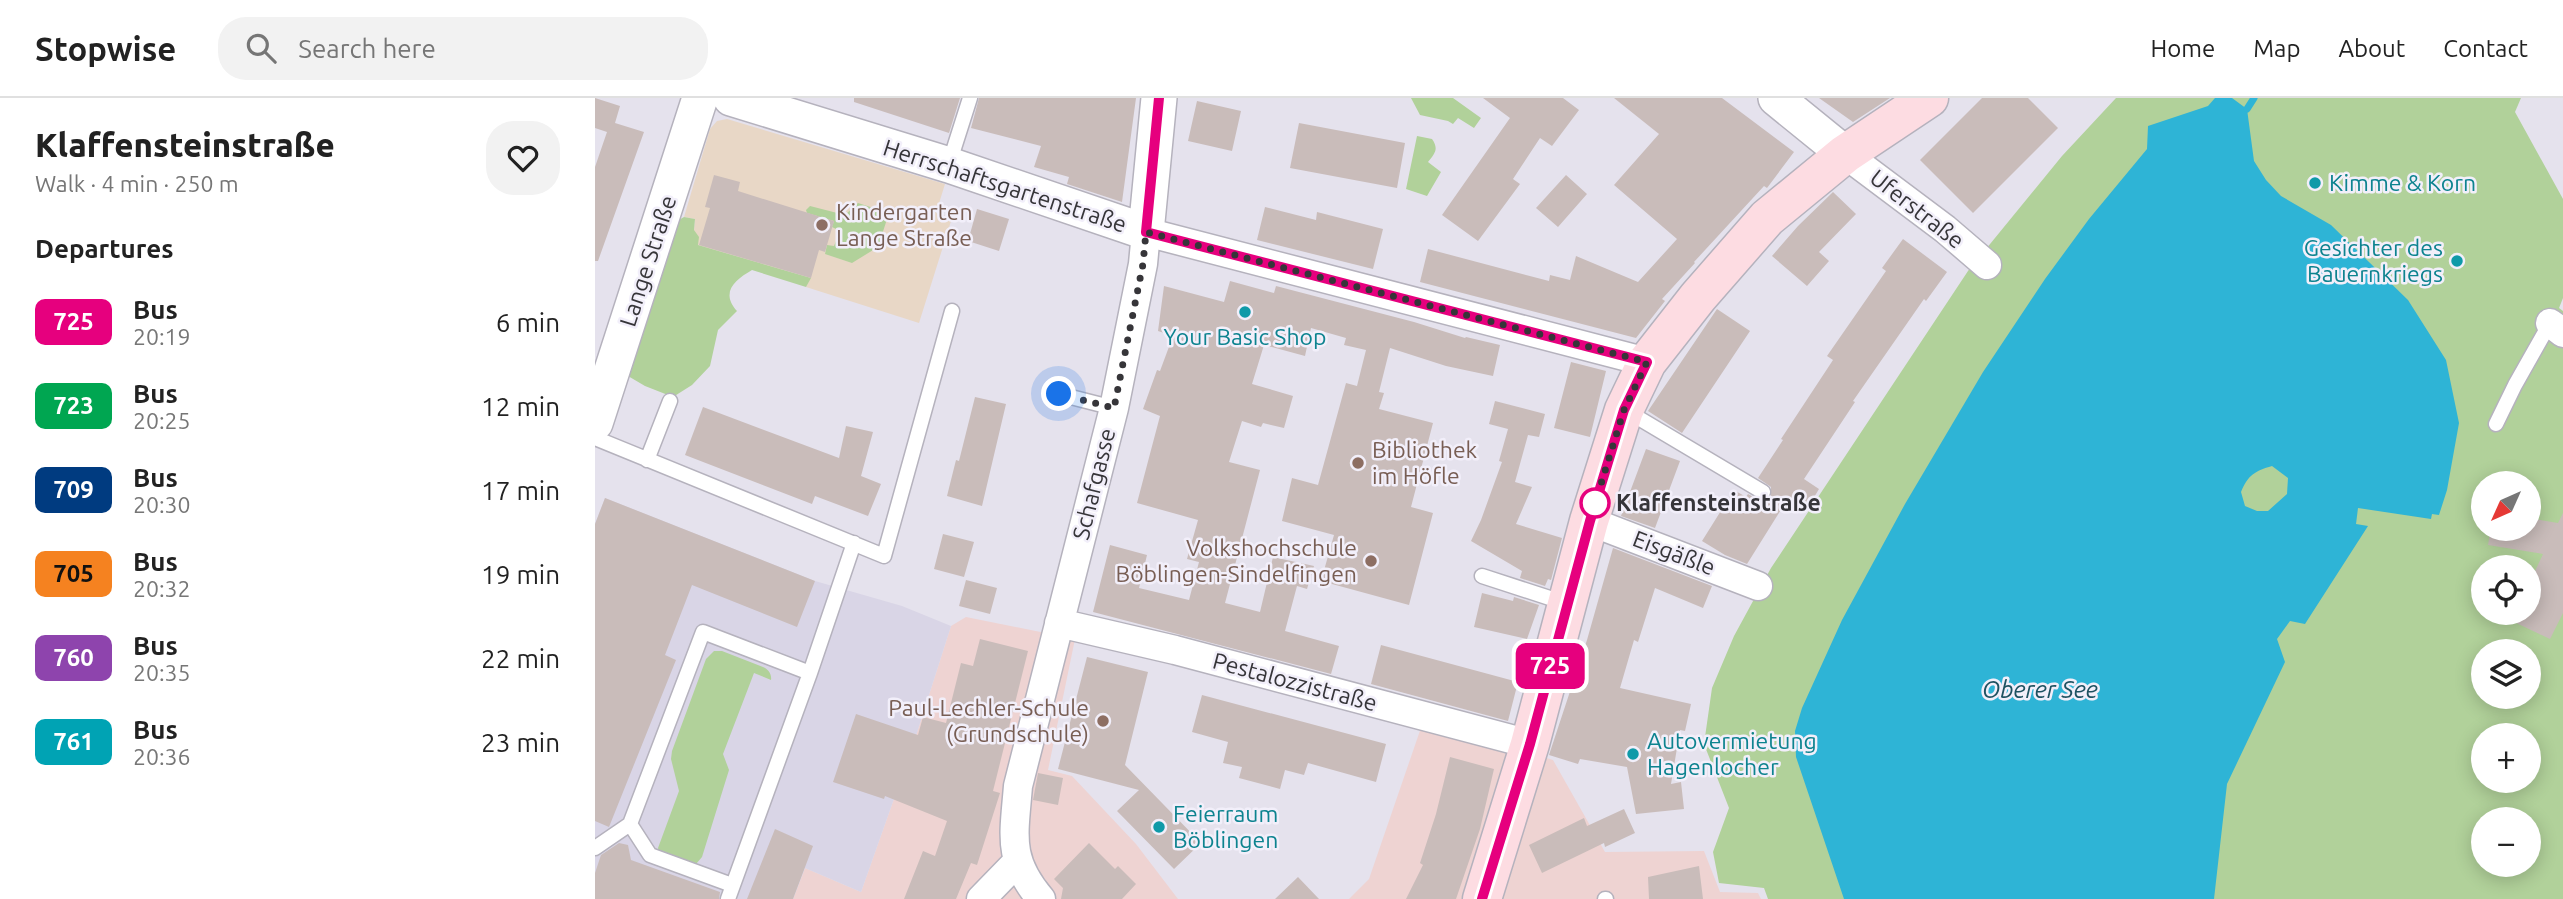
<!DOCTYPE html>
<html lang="en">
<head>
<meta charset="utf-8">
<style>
  :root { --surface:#fff; --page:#f2f2f2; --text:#222; --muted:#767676; --line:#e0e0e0 }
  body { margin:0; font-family:Ubuntu,sans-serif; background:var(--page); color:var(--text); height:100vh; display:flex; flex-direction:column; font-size:26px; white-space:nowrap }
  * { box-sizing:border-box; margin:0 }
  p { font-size:23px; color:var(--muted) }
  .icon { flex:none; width:38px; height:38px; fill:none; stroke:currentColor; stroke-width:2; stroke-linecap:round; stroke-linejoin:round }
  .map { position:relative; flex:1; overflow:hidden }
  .side { display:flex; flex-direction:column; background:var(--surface); width:595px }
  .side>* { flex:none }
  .badge { padding:0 14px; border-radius:10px; font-size:24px; line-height:46px }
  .needle { width:46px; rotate:225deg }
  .controls { position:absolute; left:1876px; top:373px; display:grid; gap:14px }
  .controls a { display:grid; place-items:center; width:70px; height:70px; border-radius:50%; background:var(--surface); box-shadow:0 4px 18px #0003; font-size:35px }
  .you { position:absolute; width:35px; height:35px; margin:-18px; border:5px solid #fff; border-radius:50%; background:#1a73e8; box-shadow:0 0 0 10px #1a73e833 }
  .map>.badge { position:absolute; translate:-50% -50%; box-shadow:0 0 0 4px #fff }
  h2 { padding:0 35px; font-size:26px; line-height:63px }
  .round { display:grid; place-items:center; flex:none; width:74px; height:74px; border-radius:28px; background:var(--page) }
  .head { display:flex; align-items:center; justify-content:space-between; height:119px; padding:0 35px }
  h1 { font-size:33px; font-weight:800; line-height:52px }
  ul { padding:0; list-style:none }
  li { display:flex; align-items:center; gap:21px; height:84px; padding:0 35px }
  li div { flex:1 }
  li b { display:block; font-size:26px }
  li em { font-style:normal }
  li .badge { min-width:77px; font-weight:700; text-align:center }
  header { display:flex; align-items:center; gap:42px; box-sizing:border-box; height:98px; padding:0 35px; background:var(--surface); border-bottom:2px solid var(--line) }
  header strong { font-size:33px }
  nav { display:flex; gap:38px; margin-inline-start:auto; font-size:24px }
  .search { width:490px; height:63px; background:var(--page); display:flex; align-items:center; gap:18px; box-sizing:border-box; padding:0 24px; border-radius:28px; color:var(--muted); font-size:26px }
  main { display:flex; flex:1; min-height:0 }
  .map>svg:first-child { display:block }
  .commercial { fill:#eed3d2 }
  .built { fill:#d9d5e6 }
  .education { fill:#e8d7c6 }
  .green { fill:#b1d19a; fill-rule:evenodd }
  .water { fill:#2eb4d6; fill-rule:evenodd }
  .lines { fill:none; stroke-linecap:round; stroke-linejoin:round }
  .stream { stroke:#2eb4d6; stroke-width:7 }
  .building { fill:#c9bcba }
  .service-casing { stroke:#b5b2bd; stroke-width:17 }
  .minor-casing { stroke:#b5b2bd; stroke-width:31 }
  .tertiary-casing { stroke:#b5b2bd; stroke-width:38 }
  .secondary-casing { stroke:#b5b2bd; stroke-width:41 }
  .service { stroke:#fff; stroke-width:14 }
  .minor { stroke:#fff; stroke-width:28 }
  .tertiary { stroke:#fff; stroke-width:35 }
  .secondary { stroke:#fddce2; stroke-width:38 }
  .line-casing { stroke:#fff; stroke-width:16 }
  .line { stroke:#e6007e; stroke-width:10 }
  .walk { stroke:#363539; stroke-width:7; stroke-dasharray:0 12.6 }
  .culture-dot { fill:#0f9aa8; stroke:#f2effa; stroke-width:2.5 }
  .education-dot { fill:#8d6e63; stroke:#f2effa; stroke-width:2.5 }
  .stop-dot { fill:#fff; stroke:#e6007e; stroke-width:3.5 }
  .labels { text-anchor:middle; stroke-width:5; stroke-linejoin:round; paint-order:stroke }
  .culture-label { font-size:23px; fill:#0d838f; stroke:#f2effa; text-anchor:start }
  .street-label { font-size:23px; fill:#363539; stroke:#f2effa }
  .education-label { font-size:23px; fill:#785e54; stroke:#f2effa; text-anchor:start }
  .stop-label { font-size:23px; font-weight:bold; fill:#363539; stroke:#f2effa; text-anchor:start }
  .water-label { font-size:24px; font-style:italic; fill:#1e5261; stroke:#f2effa }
</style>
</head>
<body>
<header>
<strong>Stopwise</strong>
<div class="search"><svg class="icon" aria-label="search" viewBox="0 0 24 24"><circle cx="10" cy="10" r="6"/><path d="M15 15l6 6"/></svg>Search here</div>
<nav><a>Home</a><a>Map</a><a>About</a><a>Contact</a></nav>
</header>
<main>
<section class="side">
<div class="head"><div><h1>Klaffensteinstraße</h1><p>Walk · 4 min · 250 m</p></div><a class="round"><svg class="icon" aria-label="heart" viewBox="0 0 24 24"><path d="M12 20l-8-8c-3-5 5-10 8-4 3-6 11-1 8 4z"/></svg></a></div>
<h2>Departures</h2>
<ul>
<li><span class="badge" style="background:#e6007e;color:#fff">725</span><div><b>Bus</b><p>20:19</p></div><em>6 min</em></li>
<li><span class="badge" style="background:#00a651;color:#fff">723</span><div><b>Bus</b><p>20:25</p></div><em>12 min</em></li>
<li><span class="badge" style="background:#003b80;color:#fff">709</span><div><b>Bus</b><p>20:30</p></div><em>17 min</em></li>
<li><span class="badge" style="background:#f58220;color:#111">705</span><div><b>Bus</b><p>20:32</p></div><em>19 min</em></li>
<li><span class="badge" style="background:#8e44ad;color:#fff">760</span><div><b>Bus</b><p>20:35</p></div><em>22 min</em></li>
<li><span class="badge" style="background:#00a3b4;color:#fff">761</span><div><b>Bus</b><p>20:36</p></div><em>23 min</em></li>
</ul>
</section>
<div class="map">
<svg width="1968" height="801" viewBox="0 0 1968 801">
  <rect width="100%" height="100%" fill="#e5e2ed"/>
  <path class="commercial" d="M 371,519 L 480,541 L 453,672 L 477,678 L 541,746 L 583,801 L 198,801 L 210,770 L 266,794 L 318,647 L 356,528 Z
    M 829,621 L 958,662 L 1010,754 L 1109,753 L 1125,794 L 1163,795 L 1166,801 L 754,801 L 774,781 Z"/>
  <path class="built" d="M 10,400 L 220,483 L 307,508 L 356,528 L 318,647 L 266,794 L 210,770 L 198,801 L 0,801 L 0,426 Z"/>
  <path class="education" d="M 132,21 L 350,86 L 341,115 L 357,120 L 324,225 L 211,189 L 215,180 L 102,147 L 99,132 L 100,121 L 89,119 L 115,31 L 122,23 Z"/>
  <path class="green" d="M 816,0 L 858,0 L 886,20 L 879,30 L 863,20 L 858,26 L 853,23 L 825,17 Z
    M 1521,0 L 1926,0 L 1920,14 L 1968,101 L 1968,200 L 1964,210 L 1968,213 L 1968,801 L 1173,801 L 1169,790 L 1124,785 L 1118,754 L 1134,710 L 1109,646 L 1117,590 L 1139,538 L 1176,470 L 1373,173 L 1467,58 ZM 1888,385 L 1934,385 L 1934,430 L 1888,430 ZM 1888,469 L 1934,469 L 1934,514 L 1888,514 ZM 1888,553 L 1934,553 L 1934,598 L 1888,598 ZM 1888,637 L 1934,637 L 1934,682 L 1888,682 ZM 1888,721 L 1934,721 L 1934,766 L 1888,766 Z
    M 822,38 L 837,41 C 844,51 840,55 833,64 L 846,74 L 832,98 L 811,91 Z
    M 263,105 L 294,115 L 283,149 L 257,165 L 230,156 L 232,147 L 239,148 L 245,133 L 237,129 L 239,123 L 212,115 L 211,112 L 215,108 L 250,117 Z
    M 89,119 L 100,121 L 99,132 L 104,139 L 103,147 L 216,180 L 211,189 L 157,172 C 140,182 125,194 142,213 L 123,232 L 115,268 L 97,287 L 78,299 L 50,288 L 33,278 L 82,123 Z
    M 119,553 L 127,553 L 168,569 C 173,571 177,576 176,582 L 159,575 L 128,656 L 134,672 L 107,759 L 101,766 L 64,754 L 63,750 L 84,693 L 76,661 L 77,653 L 111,561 Z"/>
  <path class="water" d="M 1620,0 L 1637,0 L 1652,11 L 1659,63 L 1671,82 L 1686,98 L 1736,127 L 1813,202 L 1851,262 L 1864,325 L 1852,392 L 1844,417 L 1837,416 L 1836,421 L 1763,410 L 1761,426 L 1773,428 L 1710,526 L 1695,523 L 1682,541 L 1690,564 L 1632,686 L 1619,801 L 1249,801 L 1201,659 L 1200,633 L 1207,610 L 1247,522 L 1310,406 L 1388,274 L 1450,181 L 1494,121 L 1552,51 L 1553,28 L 1613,8 ZM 1677,368 L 1693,380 L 1692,396 L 1673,413 L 1662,413 L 1650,408 L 1646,394 C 1653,377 1660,373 1677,368 Z"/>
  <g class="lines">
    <path class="stream" d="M 1652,11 L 1659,0"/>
  </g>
  <path class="building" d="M 0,0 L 25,8 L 20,25 L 49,34 L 3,163 L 0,163 L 0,69 L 12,34 L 0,30 Z
    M 259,0 L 365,0 L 354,35 L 259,4 Z
    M 384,0 L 541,0 L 527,104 L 472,86 L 474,79 L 439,69 L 446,48 L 376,30 Z
    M 888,0 L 968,0 L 984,12 L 957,48 L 945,40 L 918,81 L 925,86 L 883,143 L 847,117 L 915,20 Z
    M 1019,0 L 1127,0 L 1199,54 L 1172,90 L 1169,88 L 1099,164 L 1100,165 L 1067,201 L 1070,203 L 1041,240 L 825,184 L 833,151 L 954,183 L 955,177 L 975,182 L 981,158 L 1043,184 L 1082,141 L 1019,87 L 1064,36 Z
    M 1224,0 L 1295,0 L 1258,24 Z
    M 1387,0 L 1433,0 L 1463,30 L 1378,115 L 1325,62 Z
    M 602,3 L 646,13 L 637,53 L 593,43 Z
    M 704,25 L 810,45 L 802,90 L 695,70 Z
    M 119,77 L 145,84 L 143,93 L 239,123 L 230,154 L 224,152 L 216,180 L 104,147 L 115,110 L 110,109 Z
    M 971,77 L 992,96 L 963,129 L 941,110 Z
    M 1238,94 L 1261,116 L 1224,154 L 1234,163 L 1212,188 L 1177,158 L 1203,128 Z
    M 670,109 L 721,122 L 722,114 L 788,131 L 778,171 L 662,142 Z
    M 382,111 L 414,121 L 404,153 L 373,143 Z
    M 1308,141 L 1352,174 L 1331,203 L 1329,201 L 1258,303 L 1260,304 L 1209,381 L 1224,391 L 1212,411 L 1194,399 L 1152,466 L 1130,457 L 1107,443 L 1139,392 L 1151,399 L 1153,396 L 1167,404 L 1176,399 L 1176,389 L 1163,380 L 1188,342 L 1186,341 L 1238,262 L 1232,258 L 1291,173 L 1287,170 Z
    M 635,183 L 679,195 L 681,188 L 819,224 L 870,240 L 871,239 L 905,247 L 898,278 L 851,268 L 795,250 L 784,294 L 789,295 L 784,311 L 838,325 L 816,409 L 838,415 L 814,507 L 726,483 L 739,437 L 687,423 L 697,380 L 723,387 L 751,285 L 762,288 L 771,252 L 749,247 L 751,240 L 716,230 L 710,258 L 669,247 L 657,286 L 698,298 L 689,330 L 668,325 L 666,329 L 647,323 L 634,364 L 665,372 L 630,505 L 665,514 L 678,459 L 719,468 L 712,491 L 702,488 L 690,533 L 744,548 L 736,576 L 498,514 L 515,447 L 552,457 L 544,490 L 594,502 L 604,464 L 592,461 L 603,422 L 542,405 L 565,318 L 548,311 L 562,272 L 565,273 L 578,238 L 563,233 L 569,188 L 629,204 Z
    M 1122,211 L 1155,233 L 1087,335 L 1053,313 Z
    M 976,264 L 1011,273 L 995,339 L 959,330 Z
    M 380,299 L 411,306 L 387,408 L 352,398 L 361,362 L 364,363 Z
    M 900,303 L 950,316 L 944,339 L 933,337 L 920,384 L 937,389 L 921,426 L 967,440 L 956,482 L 953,481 L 950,488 L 925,480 L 927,473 L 876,443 L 886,422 L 907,364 L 904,363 L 913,331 L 894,326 Z
    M 108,309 L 244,360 L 251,328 L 278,334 L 266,378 L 286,386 L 273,418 L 220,398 L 217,406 L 90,357 Z
    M 1051,351 L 1085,363 L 1060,430 L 1026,418 Z
    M 10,400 L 220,483 L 202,529 L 97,487 L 70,557 L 81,562 L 14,729 L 0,723 L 0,426 Z
    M 1968,415 L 1968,515 L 1955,541 L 1898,514 L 1934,514 L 1934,486 L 1948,456 L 1893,447 L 1896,430 L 1934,430 L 1934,420 L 1963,425 Z
    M 348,436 L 379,444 L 369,479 L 339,471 Z
    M 1018,450 L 1117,488 L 1108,510 L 1060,490 L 1043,544 L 1039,542 L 1025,590 L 1096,606 L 1090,633 L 1085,632 L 1076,686 L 1086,684 L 1089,711 L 1041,716 L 1032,669 L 985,661 L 983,666 L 954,657 L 992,542 Z
    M 371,482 L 402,490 L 395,516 L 364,508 Z
    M 887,495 L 918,503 L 919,499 L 944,507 L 932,541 L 879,529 Z
    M 385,541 L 433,553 L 398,693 L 405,695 L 382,767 L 376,765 L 361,801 L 309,801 L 328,753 L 340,758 L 352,723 L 290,698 L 289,701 L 238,684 L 261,616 L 323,637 L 328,619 L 351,625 L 366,565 L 378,568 Z
    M 786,547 L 923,584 L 913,623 L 776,586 Z
    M 492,559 L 553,574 L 530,667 L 606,745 L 579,771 L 522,713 L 544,692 L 463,671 Z
    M 607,597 L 791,646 L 781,684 L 713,665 L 709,677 L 690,672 L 685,691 L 644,680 L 647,669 L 628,665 L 633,644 L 597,634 Z
    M 855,659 L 899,671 L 885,731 L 861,801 L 811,801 L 828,767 L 825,765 L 841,716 Z
    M 443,675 L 468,680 L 463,707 L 438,702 Z
    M 1029,711 L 1040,735 L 1010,749 L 1009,745 L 947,775 L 934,747 L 989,720 L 992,728 Z
    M 180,731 L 218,748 L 198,801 L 152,801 Z
    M 24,745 L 33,747 L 36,762 L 125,794 L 124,801 L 0,801 L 0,775 L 6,757 Z
    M 494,745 L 520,771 L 523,768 L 541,786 L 527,801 L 466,801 L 468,790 L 459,781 Z
    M 1104,768 L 1108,801 L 1054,801 L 1053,779 Z
    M 703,779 L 724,801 L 680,801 Z"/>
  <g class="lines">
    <g class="service-casing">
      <path id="service" d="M 354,66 L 375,0
        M 464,296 L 519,310
        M 1030,312 L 1168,394
        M 1901,326 L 1920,287 L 1955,225
        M 0,340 L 289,458 L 357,213
        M 52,362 L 75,303
        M 887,478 L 970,505
        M 0,750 L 35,726
        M 137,787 L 55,757 L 35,726 L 108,534 L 215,575
        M 133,801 L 215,575 L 259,445
        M 1010,801 L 1011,801"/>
    </g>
    <g class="minor-casing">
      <path id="minor" d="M 1250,56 L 1350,131 L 1392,167
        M 1955,225 L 1968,235
        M 994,423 L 1163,488
        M 464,525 L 580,552 L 935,646
        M 386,801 L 421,765
        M 446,801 C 412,761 419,738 423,688 L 519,310 L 548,166 L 551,134 L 1052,264"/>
    </g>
    <g class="tertiary-casing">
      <path id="tertiary" d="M 136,0 L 354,67 L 551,134 L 564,0
        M 1181,0 L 1250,56
        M 0,325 L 105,0"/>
    </g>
    <g class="secondary-casing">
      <path id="secondary" d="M 887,801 L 935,646 L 994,423 L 1029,312 L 1052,264 L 1103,199 L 1172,120 L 1250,56 L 1334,0"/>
    </g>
    <use href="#service" class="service"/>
    <use href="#minor" class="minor"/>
    <use href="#tertiary" class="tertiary"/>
    <use href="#secondary" class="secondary"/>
  </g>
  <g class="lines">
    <g class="line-casing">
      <path id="line" d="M 564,0 L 551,134 L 1052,264 L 1029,312 L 995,423 L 935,646 L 887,801"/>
    </g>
    <use href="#line" class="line"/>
    <path class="walk" d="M 464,296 L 519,310 L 548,166 L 551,134 L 1052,264 L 1029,312 L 1000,405"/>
  </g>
  <g class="culture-dot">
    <circle cx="1720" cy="85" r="7"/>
    <circle cx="1862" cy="163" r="7"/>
    <circle cx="650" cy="214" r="7"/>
    <circle cx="1038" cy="656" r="7"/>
    <circle cx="564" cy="729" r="7"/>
  </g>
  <g class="education-dot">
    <circle cx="227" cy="127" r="7"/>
    <circle cx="763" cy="365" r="7"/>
    <circle cx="776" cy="463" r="7"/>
    <circle cx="508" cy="623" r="7"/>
  </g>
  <circle class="stop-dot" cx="1000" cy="405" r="14"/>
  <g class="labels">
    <g class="culture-label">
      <text x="1734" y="93">Kimme &amp; Korn</text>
      <text x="1848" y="158" text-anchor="end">Gesichter des<tspan x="1848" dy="26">Bauernkriegs</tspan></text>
      <text x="650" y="247" text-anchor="middle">Your Basic Shop</text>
      <text x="1052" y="651">Autovermietung<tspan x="1052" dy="26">Hagenlocher</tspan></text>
      <text x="578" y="724">Feierraum<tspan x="578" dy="26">Böblingen</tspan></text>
    </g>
    <g class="street-label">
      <text transform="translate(410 88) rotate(18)" y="8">Herrschaftsgartenstraße</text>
      <text transform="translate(1322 111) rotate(38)" y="8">Uferstraße</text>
      <text transform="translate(53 163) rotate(-72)" y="8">Lange Straße</text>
      <text transform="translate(499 386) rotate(-76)" y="8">Schafgasse</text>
      <text transform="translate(1079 455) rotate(21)" y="8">Eisgäßle</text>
      <text transform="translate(700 584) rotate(15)" y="8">Pestalozzistraße</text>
    </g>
    <g class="education-label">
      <text x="241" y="122">Kindergarten<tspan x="241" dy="26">Lange Straße</tspan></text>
      <text x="777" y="360">Bibliothek<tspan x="777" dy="26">im Höfle</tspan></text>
      <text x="762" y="458" text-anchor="end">Volkshochschule<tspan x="762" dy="26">Böblingen-Sindelfingen</tspan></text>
      <text x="494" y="618" text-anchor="end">Paul-Lechler-Schule<tspan x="494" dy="26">(Grundschule)</tspan></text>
    </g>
    <g class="stop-label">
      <text x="1021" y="413">Klaffensteinstraße</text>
    </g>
    <g class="water-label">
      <text x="1445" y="600">Oberer See</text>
    </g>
  </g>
</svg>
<div class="controls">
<a><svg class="needle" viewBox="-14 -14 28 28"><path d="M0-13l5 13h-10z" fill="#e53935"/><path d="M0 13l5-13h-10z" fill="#767676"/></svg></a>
<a><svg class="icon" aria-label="locate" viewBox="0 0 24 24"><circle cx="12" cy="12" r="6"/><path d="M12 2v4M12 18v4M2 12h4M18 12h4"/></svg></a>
<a><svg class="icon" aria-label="layers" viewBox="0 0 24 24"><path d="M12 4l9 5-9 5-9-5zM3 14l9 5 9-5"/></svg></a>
<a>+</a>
<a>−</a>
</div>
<div class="you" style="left:464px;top:296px"></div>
<b class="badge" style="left:955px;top:568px;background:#e6007e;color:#fff">725</b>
</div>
</main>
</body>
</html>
